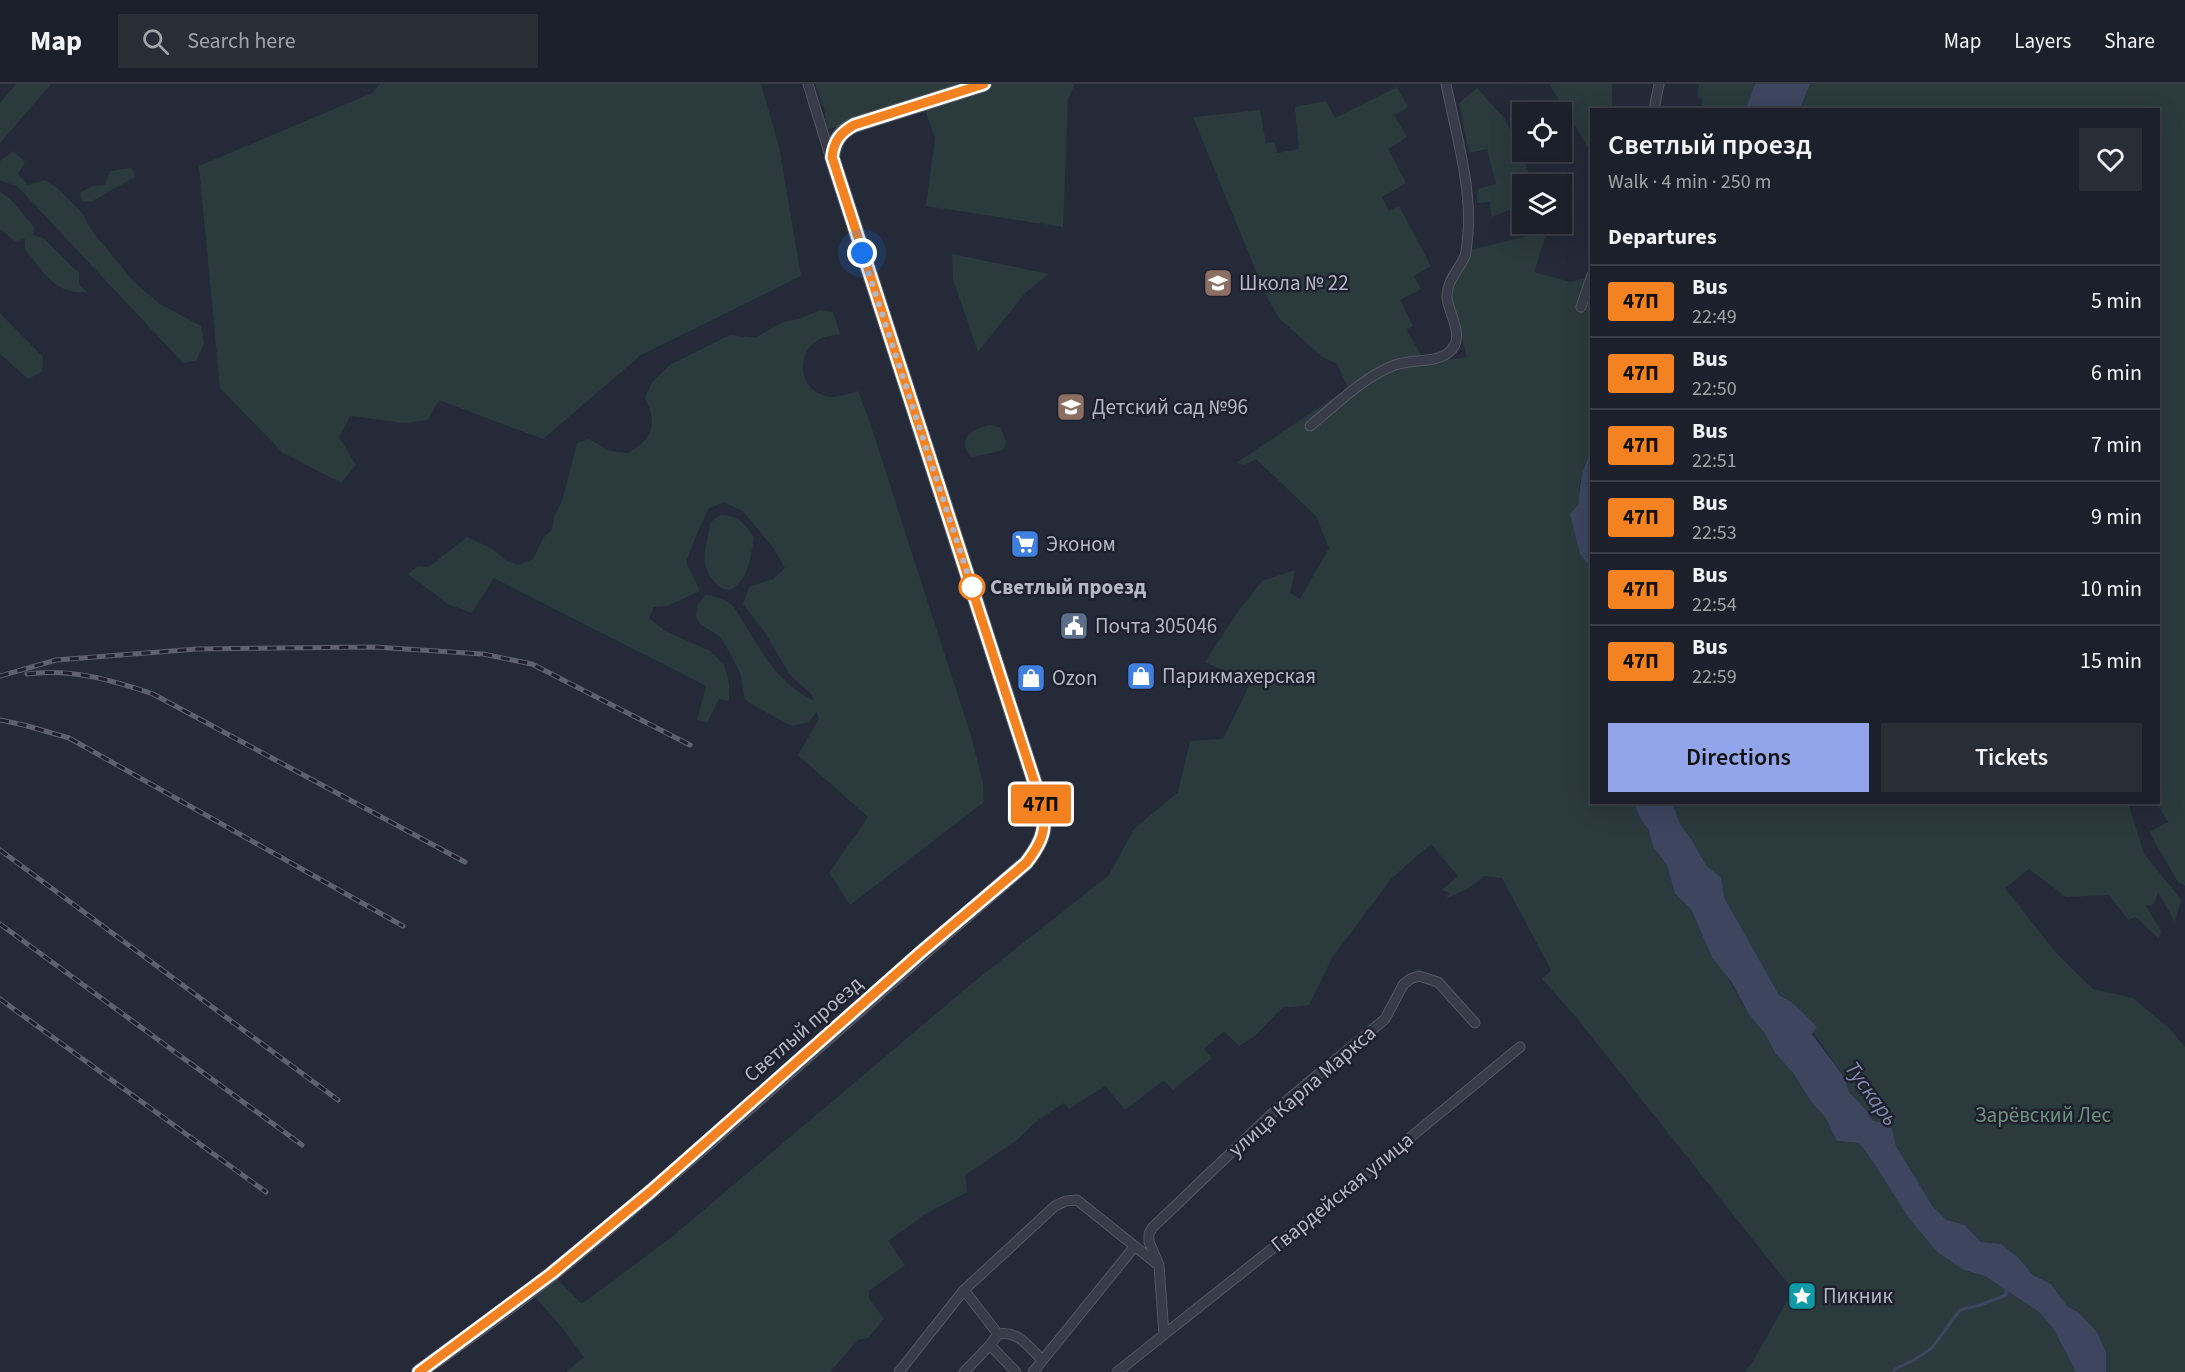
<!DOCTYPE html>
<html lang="en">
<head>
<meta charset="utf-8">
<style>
  :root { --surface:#1c202a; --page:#292d36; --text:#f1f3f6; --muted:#a0a3a8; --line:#3a3e47; --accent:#93a5ea }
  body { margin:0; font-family:"Source Sans 3",sans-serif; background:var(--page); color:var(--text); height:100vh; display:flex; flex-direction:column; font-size:22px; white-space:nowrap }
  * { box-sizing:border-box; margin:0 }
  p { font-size:20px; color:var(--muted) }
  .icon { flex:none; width:33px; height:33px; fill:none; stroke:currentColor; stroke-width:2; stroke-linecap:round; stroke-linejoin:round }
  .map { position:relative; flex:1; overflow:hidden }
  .drawer { position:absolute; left:1590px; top:24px; width:570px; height:696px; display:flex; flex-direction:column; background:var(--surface); border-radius:0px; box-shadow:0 6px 24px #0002,0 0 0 2px var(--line) }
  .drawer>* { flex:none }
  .badge { padding:0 12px; border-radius:4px; font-size:21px; line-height:39px }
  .fabs { position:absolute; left:1512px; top:18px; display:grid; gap:12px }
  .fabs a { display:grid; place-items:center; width:60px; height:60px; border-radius:0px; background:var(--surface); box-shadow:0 6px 24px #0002,0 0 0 2px var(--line); font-size:30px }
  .you { position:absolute; width:30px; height:30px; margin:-15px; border:4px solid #fff; border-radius:50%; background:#1a73e8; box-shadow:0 0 0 9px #1a73e833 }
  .map>.badge { position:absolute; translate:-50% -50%; box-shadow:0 0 0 3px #fff }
  h2 { padding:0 18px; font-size:22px; line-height:54px }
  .round { display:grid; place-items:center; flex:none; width:63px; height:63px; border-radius:0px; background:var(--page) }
  .headline { display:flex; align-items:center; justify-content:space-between; height:102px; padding:0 18px }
  h1 { font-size:28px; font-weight:600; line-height:45px }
  .action { display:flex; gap:12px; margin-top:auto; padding:12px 18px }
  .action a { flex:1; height:69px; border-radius:0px; background:var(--accent); color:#111; font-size:24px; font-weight:600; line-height:69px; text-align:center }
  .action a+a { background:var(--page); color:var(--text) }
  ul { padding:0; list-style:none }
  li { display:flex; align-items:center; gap:18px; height:72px; padding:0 18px; border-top:2px solid var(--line) }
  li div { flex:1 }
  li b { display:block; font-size:22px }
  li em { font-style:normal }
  li .badge { min-width:66px; font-weight:700; text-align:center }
  header { display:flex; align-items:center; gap:36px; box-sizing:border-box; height:84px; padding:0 30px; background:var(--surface); border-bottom:2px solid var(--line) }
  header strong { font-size:28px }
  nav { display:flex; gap:33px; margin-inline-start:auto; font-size:21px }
  .search { width:420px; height:54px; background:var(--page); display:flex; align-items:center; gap:15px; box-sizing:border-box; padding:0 21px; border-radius:0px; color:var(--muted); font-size:22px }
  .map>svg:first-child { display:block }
  .green { fill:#2b3a3d }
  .water { fill:#3d455f }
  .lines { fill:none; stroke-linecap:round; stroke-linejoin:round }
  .stream { stroke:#3d455f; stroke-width:3 }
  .street-casing { stroke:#545763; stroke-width:11 }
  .secondary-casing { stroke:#545763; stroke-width:16 }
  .street { stroke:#383c48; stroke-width:9 }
  .secondary { stroke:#474b5b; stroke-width:14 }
  .rail-casing { stroke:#5d6271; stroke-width:5 }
  .rail { stroke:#1e212d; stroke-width:3; stroke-dasharray:9; stroke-linecap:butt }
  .line-casing { stroke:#fff; stroke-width:14 }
  .line { stroke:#f58220; stroke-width:9 }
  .walk { stroke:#b4b7c4; stroke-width:6; stroke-dasharray:0 10.8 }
  .stop-dot { fill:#fff; stroke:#f58220; stroke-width:3 }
  .labels { text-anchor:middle; stroke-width:5; stroke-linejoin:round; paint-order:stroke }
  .poi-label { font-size:21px; fill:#b4b7c4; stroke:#1e212d; text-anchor:start }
  .stop-label { font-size:21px; font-weight:bold; fill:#b4b7c4; stroke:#1e212d; text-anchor:start }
  .street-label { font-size:21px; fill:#b4b7c4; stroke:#1e212d }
  .park-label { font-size:21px; fill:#6e927d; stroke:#1e212d }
  .water-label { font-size:22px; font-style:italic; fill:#7f89a9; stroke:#1e212d }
</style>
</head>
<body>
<header>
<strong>Map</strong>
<div class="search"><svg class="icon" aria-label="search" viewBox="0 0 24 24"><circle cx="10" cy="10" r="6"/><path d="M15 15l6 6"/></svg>Search here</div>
<nav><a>Map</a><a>Layers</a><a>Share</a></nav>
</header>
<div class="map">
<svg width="2185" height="1288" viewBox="0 0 2185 1288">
  <rect width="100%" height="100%" fill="#252a38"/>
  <path class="green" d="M 16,0 L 51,0 L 0,59 L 0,19 Z
    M 380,0 L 761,0 L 779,63 L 801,192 L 641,271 L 543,355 L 439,316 L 428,336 L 405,339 L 350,332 L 339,353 L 356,381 L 341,399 L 282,368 L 220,304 L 199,82 L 372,9 Z
    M 815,0 L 1075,0 L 1068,15 L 1063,143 L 926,122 L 935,54 L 922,17 L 827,46 L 824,24 Z
    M 1549,0 L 1612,0 L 1612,25 L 1592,26 L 1591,68 Z
    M 1699,0 L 1755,0 L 1746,26 L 1701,25 L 1702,15 L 1698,14 Z
    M 1810,0 L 2185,0 L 2185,802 L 2178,798 L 2149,748 L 2168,738 L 2157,719 L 2158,26 L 1800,26 Z
    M 1397,3 L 1408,23 L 1394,31 L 1407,53 L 1388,65 L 1406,99 L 1382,113 L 1389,127 L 1399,122 L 1431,182 L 1414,192 L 1421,205 L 1400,216 L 1413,242 L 1407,246 L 1421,271 L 1392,277 L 1353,303 L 1404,282 L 1467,273 L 1451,210 L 1455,194 L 1471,166 L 1547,147 L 1534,188 L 1570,198 L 1583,195 L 1591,204 L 1591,368 L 1585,380 L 1579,403 L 1580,470 L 1591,484 L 1592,718 L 1635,719 L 1638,730 L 1649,747 L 1653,763 L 1667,781 L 1675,810 L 1691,825 L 1701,849 L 1748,929 L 1765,950 L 1775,969 L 1793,989 L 1812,1019 L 1825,1033 L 1837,1057 L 1859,1059 L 1873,1078 L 1908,1133 L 1964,1186 L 1985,1192 L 2039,1228 L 2053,1244 L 2076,1288 L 1744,1288 L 1752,1279 L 1793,1206 L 1575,932 L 1542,895 L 1551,886 L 1502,794 L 1485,792 L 1467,805 L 1446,815 L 1450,809 L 1442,806 L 1458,792 L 1431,760 L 1392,794 L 1332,874 L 1309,921 L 1282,924 L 1255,952 L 1239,962 L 1224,947 L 1204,965 L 1212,974 L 1173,1006 L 1164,996 L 1125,1026 L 1105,1002 L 1069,1025 L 1064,1019 L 1038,1036 L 1017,1056 L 965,1091 L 967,1108 L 924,1131 L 888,1157 L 905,1181 L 869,1207 L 869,1214 L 884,1235 L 868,1254 L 858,1256 L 830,1288 L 566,1288 L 584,1273 L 564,1246 L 535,1213 L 557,1195 L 582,1220 L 673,1152 L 970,901 L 1109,791 L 1134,745 L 1178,708 L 1190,657 L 1223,655 L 1250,600 L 1205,578 L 1239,526 L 1262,497 L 1295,486 L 1290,509 L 1300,515 L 1329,464 L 1316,432 L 1256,375 L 1244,381 L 1236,379 L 1348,304 L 1337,280 L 1321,272 L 1280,235 L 1267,214 L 1193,33 L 1260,26 L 1266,59 L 1275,58 L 1277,69 L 1299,65 L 1295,23 L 1326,17 L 1335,34 Z
    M 1477,4 L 1505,35 L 1530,91 L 1531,100 L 1522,100 L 1522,121 L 1491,133 L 1490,118 L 1477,119 L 1478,105 L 1496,100 L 1487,65 L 1469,69 L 1459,19 Z
    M 13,67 L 25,78 L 18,90 L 28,101 L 45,96 L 57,104 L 82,129 L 92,147 L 133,197 L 160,220 L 201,242 L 204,260 L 196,277 L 183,279 L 18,103 L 0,96 L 0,77 Z
    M 132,84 L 135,93 L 91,118 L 82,117 L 80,109 L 92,102 L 105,101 L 110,87 Z
    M 0,107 L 12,117 L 34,143 L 33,151 L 43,154 L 79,189 L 79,200 L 87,208 C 54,211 44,188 25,165 L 25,155 L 15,157 L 0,145 Z
    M 952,170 L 1049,190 L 1026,208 L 978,268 L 953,195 Z
    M 820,226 L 833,228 L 840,250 C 835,251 827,252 822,254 C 795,266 797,304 825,312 C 834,315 848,310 858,307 L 870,339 L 971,652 L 983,698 L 984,718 L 850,821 L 829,789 L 868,733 L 798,671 L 819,635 L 817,628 L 809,638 L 792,642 L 749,619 L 744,614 L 741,591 L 730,569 L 719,552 L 700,540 L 696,533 L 697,522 L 706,511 C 718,513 725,515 734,523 C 758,560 772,596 814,617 L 812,611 L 790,591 L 764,547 L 743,520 L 749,503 L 773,495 L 785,484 L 774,465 L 743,427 L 724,418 L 709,424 L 698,447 L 686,478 L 700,507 L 667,522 L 654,523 L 649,534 L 665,547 L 710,567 L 724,580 L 729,599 L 729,617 L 719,615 L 707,639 L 697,636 L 706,602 L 494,494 L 472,529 L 448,520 L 408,490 L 418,482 L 429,483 L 467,453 L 491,464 L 507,477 L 518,481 L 533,475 L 543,454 L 552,446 L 554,433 L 562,417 L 577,359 L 589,355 L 610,367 L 628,369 C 653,354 658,340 645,314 L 652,298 L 670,281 L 730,251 L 755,254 L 783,238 L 799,235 Z
    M 0,229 L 43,273 L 42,288 L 28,295 L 0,270 Z
    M 991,341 L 1001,344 L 1006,358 L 1005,364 L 1000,367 L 972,373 C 954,356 974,343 991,341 Z
    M 719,431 C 736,430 746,439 754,454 C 750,474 749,496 730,506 C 722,505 718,503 713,496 C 697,476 708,462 710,439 Z
    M 1672,719 L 2128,719 L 2144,770 L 2181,815 L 2175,838 L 2158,808 L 2154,820 L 2146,822 L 2161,847 L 2159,855 L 2136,833 L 2128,836 L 2109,811 L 2066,813 L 2029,785 L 2005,804 L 2057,870 L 2093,905 L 2133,914 L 2170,945 L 2185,963 L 2185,1288 L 2106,1288 L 2106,1269 L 2078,1228 L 2067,1222 L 2051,1200 L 2033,1191 L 2018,1173 L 2001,1160 L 1981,1158 L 1965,1141 L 1947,1136 L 1933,1123 L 1896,1062 L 1892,1045 L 1887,1039 L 1873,1037 L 1868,1028 L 1849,1008 L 1844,993 L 1793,919 L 1779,911 L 1724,813 L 1720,794 L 1706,781 L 1691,755 L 1680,740 Z"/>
  <path class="water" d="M 1755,0 L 1810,0 L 1800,25 L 1746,25 Z
    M 1591,368 L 1591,484 L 1580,470 L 1570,430 L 1579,420 C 1579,401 1582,385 1591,368 Z
    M 1635,719 L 1672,719 L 1680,740 L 1691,755 L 1706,781 L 1721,794 L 1724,813 L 1779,911 L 1793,919 L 1817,943 L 1812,950 L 1844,993 L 1849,1008 L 1868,1028 L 1873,1037 L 1887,1039 L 1892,1045 L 1896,1062 L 1933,1123 L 1947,1136 L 1965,1141 L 1981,1158 L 2001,1160 L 2018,1173 L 2033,1191 L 2051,1200 L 2067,1222 L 2078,1228 L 2097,1248 L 2106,1269 L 2106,1288 L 2076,1288 L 2053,1244 L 2039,1228 L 1985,1192 L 1964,1186 L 1937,1168 L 1908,1133 L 1873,1078 L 1859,1059 L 1837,1057 L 1825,1033 L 1812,1019 L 1793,989 L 1775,969 L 1765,950 L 1748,929 L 1732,899 L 1712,873 L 1691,825 L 1675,810 L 1667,781 L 1653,763 L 1649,747 L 1638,730 Z"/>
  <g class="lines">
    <path class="stream" d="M 1893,1288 L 1895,1285 L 1914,1276 L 1932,1264 L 1960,1226 L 1980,1221 L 2006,1211 L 2006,1206"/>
    <g class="street-casing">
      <path id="street" d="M 808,0 L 830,72
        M 1654,26 L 1659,0
        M 1581,223 L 1592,191
        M 1310,342 C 1336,321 1363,293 1395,281 C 1411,275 1435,279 1448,269 C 1467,255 1449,231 1447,214 C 1446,197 1459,186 1465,172 C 1467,166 1467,156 1468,149 C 1472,104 1455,45 1446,0
        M 964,1206 L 998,1250 L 990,1261 L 1016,1288
        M 998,1250 C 1018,1246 1029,1263 1042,1276
        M 1164,1251 L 1159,1181 L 1149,1158 L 1149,1150 L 1152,1144 L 1280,1022 L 1385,935 L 1403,901 L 1410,895 L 1419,892 L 1438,898 L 1475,939
        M 899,1288 L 964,1206 L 1055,1122 L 1066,1117 L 1077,1116 L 1157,1180
        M 964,1288 L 990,1261
        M 1033,1288 L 1135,1162
        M 1117,1288 L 1361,1094 L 1520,963"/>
    </g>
    <g class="secondary-casing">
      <path id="secondary" d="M 419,1288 C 464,1255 511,1223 554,1188 C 716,1057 868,914 1026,779 C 1047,752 1047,741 1038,709 L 832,73 C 834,57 840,48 854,41 L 984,0"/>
    </g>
    <use href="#street" class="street"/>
    <use href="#secondary" class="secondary"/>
    <g class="rail-casing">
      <path id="rail" d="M 27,590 C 70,584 112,596 153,610 L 465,778
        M 0,592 L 56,576 L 197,565 L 374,563 L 483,570 L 532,580 L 690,661
        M 0,636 L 24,641 L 69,654 L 403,842
        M 0,766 L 338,1016
        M 0,840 L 302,1061
        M 0,915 L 266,1108"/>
    </g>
    <use href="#rail" class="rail"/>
  </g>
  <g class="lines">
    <g class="line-casing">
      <path id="line" d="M 419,1288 L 551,1190 L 651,1107 L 921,868 L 1026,779 C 1047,752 1047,741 1038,709 L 832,73 C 834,57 840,49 854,41 L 984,0"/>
    </g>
    <use href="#line" class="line"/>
    <path class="walk" d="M 862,169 L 972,503"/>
  </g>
  <defs>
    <g id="school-square" transform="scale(1.5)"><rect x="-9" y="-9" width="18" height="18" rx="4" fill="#8d6e63" stroke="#1e212d"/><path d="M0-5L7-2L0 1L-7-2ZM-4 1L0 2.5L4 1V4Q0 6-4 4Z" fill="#fff"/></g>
    <g id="supermarket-square" transform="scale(1.5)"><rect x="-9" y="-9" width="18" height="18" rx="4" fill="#3f7fe0" stroke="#1e212d"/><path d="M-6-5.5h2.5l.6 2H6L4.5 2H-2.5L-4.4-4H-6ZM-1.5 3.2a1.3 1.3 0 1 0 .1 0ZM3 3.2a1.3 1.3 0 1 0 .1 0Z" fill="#fff"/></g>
    <g id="civic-square" transform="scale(1.5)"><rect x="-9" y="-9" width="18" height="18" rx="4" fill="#5c6f8a" stroke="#1e212d"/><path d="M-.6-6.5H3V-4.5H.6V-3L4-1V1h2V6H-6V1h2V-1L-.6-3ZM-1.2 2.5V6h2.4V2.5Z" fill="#fff"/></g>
    <g id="shop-square" transform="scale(1.5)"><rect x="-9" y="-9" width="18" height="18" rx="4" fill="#3f7fe0" stroke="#1e212d"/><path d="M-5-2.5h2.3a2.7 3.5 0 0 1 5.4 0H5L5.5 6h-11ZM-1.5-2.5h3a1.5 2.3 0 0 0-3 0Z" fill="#fff"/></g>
    <g id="sight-square" transform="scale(1.5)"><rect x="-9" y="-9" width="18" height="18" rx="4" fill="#0f9aa8" stroke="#1e212d"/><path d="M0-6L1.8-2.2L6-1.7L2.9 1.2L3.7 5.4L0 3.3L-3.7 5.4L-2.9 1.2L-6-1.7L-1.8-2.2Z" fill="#fff"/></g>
  </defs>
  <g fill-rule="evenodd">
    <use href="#school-square" x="1218" y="199"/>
    <use href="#school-square" x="1071" y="323"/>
    <use href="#supermarket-square" x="1025" y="460"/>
    <use href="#civic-square" x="1074" y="542"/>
    <use href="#shop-square" x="1141" y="592"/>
    <use href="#shop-square" x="1031" y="594"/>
    <use href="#sight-square" x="1802" y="1212"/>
  </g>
  <circle class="stop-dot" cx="972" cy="503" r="12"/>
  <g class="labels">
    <g class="poi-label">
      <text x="1239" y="206">Школа № 22</text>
      <text x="1092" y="330">Детский сад №96</text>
      <text x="1046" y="467">Эконом</text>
      <text x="1095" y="549">Почта 305046</text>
      <text x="1162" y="599">Парикмахерская</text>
      <text x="1052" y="601">Ozon</text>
      <text x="1823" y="1219">Пикник</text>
    </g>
    <g class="stop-label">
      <text x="990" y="510">Светлый проезд</text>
    </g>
    <g class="street-label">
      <text transform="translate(803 945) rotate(-41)" y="7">Светлый проезд</text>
      <text transform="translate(1302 1007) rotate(-41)" y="7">улица Карла Маркса</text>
      <text transform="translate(1342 1108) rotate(-39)" y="7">Гвардейская улица</text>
    </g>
    <g class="park-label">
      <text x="2043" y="1038">Зарёвский Лес</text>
    </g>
    <g class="water-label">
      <text transform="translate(1872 1009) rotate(54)" y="8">Тускарь</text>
    </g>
  </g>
</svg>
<div class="fabs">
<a><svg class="icon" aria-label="locate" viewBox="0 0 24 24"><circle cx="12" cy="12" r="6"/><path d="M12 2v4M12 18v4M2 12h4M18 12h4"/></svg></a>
<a><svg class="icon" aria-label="layers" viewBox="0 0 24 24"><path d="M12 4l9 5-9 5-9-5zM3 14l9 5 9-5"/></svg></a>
</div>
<div class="you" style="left:862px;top:169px"></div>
<b class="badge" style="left:1041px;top:720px;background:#f58220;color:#111">47П</b>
<section class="drawer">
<div class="headline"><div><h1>Светлый проезд</h1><p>Walk · 4 min · 250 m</p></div><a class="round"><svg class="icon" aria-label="heart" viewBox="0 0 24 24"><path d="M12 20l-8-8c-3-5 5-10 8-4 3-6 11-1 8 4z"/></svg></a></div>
<h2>Departures</h2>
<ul>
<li><span class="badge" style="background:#f58220;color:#111">47П</span><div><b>Bus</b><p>22:49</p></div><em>5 min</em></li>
<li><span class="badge" style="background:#f58220;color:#111">47П</span><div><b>Bus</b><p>22:50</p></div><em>6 min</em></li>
<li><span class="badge" style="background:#f58220;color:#111">47П</span><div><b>Bus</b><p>22:51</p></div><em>7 min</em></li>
<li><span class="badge" style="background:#f58220;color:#111">47П</span><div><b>Bus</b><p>22:53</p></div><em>9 min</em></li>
<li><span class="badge" style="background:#f58220;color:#111">47П</span><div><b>Bus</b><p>22:54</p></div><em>10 min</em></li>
<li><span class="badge" style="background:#f58220;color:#111">47П</span><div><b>Bus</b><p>22:59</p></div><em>15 min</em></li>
</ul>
<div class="action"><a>Directions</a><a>Tickets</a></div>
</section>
</div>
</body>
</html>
